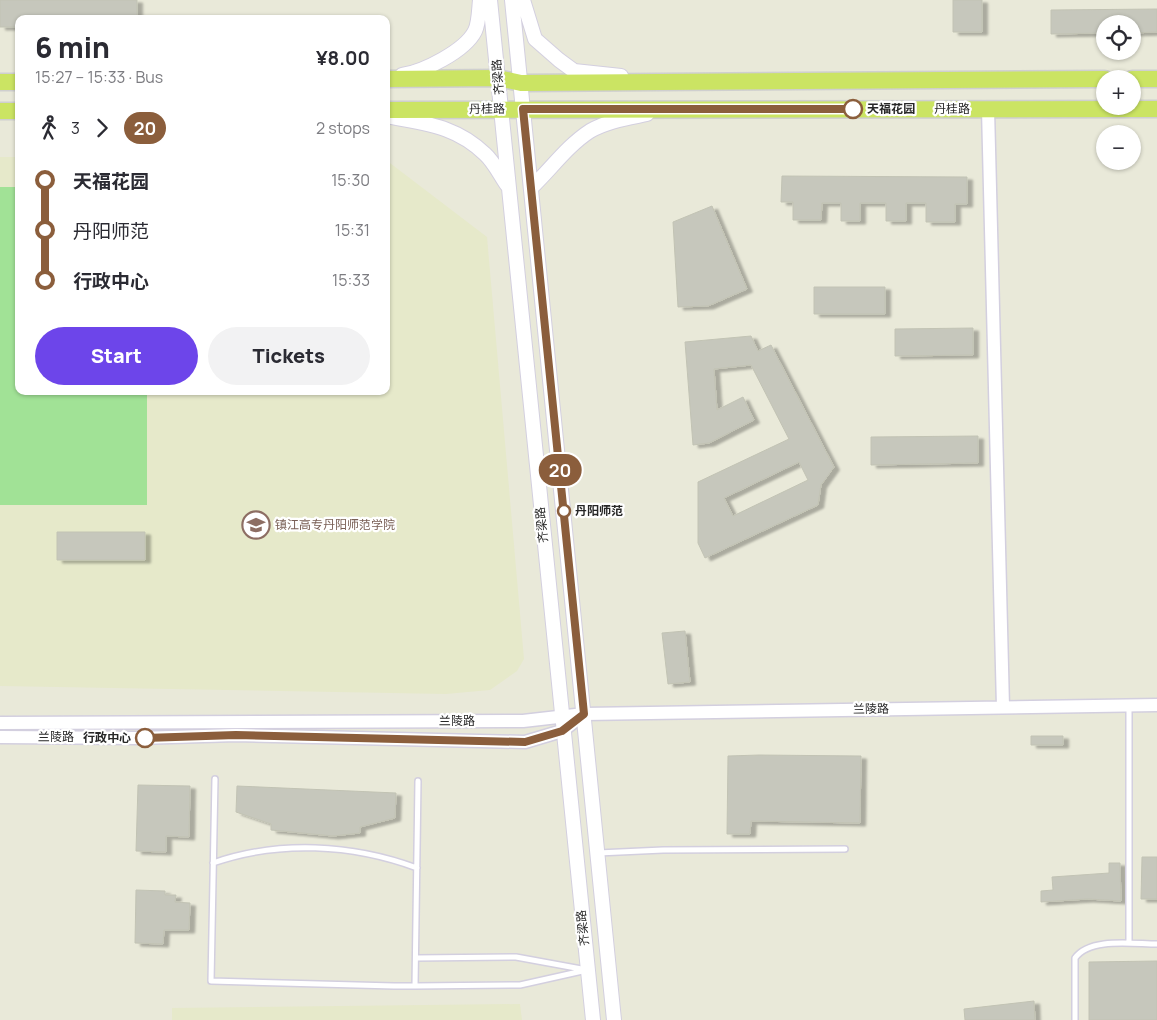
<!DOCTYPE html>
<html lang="en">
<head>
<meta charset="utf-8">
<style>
  :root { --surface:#fff; --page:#f2f2f3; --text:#2b2b33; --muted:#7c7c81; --accent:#6d45ea }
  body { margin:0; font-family:Manrope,"Noto Sans SC",sans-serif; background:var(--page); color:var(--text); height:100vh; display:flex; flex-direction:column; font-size:19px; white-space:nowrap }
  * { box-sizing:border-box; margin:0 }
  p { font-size:16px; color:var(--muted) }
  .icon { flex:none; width:28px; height:28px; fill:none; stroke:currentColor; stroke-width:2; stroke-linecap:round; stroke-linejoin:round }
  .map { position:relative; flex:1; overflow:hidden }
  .sheet { position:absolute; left:15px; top:15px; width:375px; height:380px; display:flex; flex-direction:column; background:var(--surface); border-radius:10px; box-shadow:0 1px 4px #0004 }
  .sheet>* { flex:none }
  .badge { padding:0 10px; border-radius:16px; font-size:18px; line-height:32px }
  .buttons { position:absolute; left:1096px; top:15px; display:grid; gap:10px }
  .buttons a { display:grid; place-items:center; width:45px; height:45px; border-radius:50%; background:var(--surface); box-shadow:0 1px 4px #0004; font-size:25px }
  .map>.badge { position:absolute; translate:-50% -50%; box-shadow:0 0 0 2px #fff }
  .legs { display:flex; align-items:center; gap:8px; height:55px; padding:0 20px; font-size:16px }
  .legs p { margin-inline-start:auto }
  .overview { display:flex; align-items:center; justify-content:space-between; height:85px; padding:0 20px }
  h1 { font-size:28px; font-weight:800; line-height:38px }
  .primary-button { display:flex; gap:10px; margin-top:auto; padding:10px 20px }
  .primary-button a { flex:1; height:58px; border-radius:30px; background:var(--accent); color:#fff; font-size:20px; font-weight:800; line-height:58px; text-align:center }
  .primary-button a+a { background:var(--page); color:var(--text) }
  ul { padding:0 20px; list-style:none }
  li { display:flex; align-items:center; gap:18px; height:50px; font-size:19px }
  li i { display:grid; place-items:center; width:8px; height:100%; margin:0 6px; background:currentColor }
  li i::after { content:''; width:12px; height:12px; margin:-6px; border:4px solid; border-radius:50%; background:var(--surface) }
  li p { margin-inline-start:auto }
  li:first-child i { background:linear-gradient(#0000 50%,currentColor 0) }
  li:last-child i { background:linear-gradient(currentColor 50%,#0000 0) }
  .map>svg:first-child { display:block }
  .education { fill:#e6e9ca }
  .pitch { fill:#a1e296 }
  .building { fill:#c6c7bc; stroke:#c2c3b4; fill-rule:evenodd; filter:url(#shadow) }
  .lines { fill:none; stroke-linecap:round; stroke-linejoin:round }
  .service-casing { stroke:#d3cfdf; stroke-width:8 }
  .tertiary-casing { stroke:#d3cfdf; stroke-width:15 }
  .secondary-casing { stroke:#d3cfdf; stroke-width:16 }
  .primary-casing { stroke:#cfcfcf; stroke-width:19 }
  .service { stroke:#fff; stroke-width:5 }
  .tertiary { stroke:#fff; stroke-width:12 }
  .secondary { stroke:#fff; stroke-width:14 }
  .primary { stroke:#cbe463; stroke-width:16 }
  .line-1-casing { stroke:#fff; stroke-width:11 }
  .line-1 { stroke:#8b5e3c; stroke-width:8 }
  .stop-1-dot { fill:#fff; stroke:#8b5e3c; stroke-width:2.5 }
  .labels { text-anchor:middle; stroke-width:4.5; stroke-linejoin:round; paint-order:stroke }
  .street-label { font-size:12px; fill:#272727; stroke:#fff }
  .stop-label { font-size:12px; font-weight:bold; fill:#272727; stroke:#fff; text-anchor:start }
  .education-label { font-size:12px; fill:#785e54; stroke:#fff; text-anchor:start }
</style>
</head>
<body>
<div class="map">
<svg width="1157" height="1020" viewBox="0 0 1157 1020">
  <defs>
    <filter id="shadow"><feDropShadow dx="5.5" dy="3" stdDeviation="1" flood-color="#0004"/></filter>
  </defs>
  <rect width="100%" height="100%" fill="#e9e9d9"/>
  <path class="education" d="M 0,157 L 19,157 L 19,391 L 386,391 L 386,160 L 487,237 L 524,659 L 517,671 L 490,690 L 446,694 L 0,686 Z
    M 520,1004 L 522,1020 L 172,1020 L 172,1008 Z"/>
  <path class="pitch" d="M 0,187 L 19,187 L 19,391 L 147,391 L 147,505 L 0,505 Z"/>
  <path class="building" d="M 0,0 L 137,0 L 137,19 L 19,19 L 19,27 L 0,27 Z
    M 953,0 L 982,0 L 982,32 L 953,32 Z
    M 1157,9 L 1157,32 L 1132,33 L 1132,24 L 1105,24 L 1105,33 L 1051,34 L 1051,10 Z
    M 782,176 L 967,177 L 967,204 L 955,204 L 955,222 L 926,222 L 926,203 L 906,203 L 906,221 L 886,221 L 886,203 L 860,203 L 860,221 L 841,221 L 841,203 L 822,203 L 821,220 L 793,220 L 793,202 L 781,202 Z
    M 712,206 L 747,289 L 708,306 L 678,307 L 673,222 Z
    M 814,287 L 885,287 L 885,314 L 814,314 Z
    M 973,328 L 973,355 L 895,356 L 895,329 Z
    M 751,336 L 758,351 L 771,345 L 834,467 L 821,485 L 818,505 L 705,558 L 698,543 L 698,482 L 789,439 L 751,365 L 714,369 L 717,410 L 743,397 L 754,420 L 709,443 L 693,445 L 685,342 ZM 799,462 L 808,480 L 733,516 L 724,498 Z
    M 978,436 L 978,463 L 871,465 L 871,437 Z
    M 57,532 L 145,532 L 145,560 L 57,560 Z
    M 685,631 L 690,682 L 668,684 L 662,633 Z
    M 1031,736 L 1063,736 L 1063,745 L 1031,745 Z
    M 759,755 L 861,756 L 860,823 L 751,821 L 750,834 L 727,834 L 728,756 Z
    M 138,785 L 190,786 L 189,837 L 166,836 L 166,852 L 136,851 Z
    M 237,786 L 396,793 L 395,818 L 360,827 L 360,833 L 333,836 L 271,830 L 271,824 L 236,812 Z
    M 1142,857 L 1157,857 L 1157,899 L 1141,899 Z
    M 1109,863 L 1120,863 L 1121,901 L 1088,899 L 1041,902 L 1041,891 L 1053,890 L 1052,877 L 1109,873 Z
    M 136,890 L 165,891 L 165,895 L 176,895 L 175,902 L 190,903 L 189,930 L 164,930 L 163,944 L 135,943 Z
    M 1157,961 L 1157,1020 L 1089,1020 L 1089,962 Z
    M 1034,1001 L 1035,1020 L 965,1020 L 964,1009 Z"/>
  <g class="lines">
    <g class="service-casing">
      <path id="service" d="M 215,779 L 211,981 L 394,986 L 415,986 L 418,781
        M 598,853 L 663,850 L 845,849
        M 213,863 C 279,840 352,844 417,868
        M 1129,943 L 1129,706
        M 415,986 L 520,985 L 587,970 L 516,957 L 416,958
        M 1075,1020 L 1075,958 C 1090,937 1133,944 1157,944"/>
    </g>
    <g class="tertiary-casing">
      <path id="tertiary" d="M 988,109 L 1003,707
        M 0,723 L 523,721 L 584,714 L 1157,705
        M 0,737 L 139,738 L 236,735 L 525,742 L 562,731 L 584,714"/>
    </g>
    <g class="secondary-casing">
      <path id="secondary" d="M 490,0 L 593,1020
        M 512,0 L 614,1020
        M 523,0 L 535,39 L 559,60 L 574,71 L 621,76
        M 402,75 C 423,72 465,51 475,31 C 479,23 479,9 480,0
        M 386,116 C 425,124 455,125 485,154 C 494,162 500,175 507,185
        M 531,188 C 551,169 567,146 590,131 C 607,121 628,118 647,114"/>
    </g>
    <g class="primary-casing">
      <path id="primary" d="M 386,79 L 498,78 L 521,83 L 1105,79
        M 1132,79 L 1157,79
        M 0,82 L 19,82
        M 386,110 L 1157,109
        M 0,111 L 19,111"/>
    </g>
    <use href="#service" class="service"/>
    <use href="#tertiary" class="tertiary"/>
    <use href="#secondary" class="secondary"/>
    <use href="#primary" class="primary"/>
  </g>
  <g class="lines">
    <g class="line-1-casing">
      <path id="line-1" d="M 145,738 L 236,735 L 525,742 L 562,731 L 584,714 L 523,109 L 853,109"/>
    </g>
    <use href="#line-1" class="line-1"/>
  </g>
  <defs>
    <g id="school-ring" transform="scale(1.4375)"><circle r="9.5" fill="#fff" stroke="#8d6e63" stroke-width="1.5"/><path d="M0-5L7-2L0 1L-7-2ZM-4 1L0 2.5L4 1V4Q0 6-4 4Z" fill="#8d6e63"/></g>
  </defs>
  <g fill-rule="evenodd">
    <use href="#school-ring" x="256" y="525"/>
  </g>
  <g class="stop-1-dot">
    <circle cx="853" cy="109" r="9"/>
    <circle cx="564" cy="511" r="6"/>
    <circle cx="145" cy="738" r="9"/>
  </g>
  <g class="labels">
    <g class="street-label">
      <text transform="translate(498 77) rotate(-95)" y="4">齐梁路</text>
      <text transform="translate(487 109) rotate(-1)" y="4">丹桂路</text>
      <text x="952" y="113">丹桂路</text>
      <text transform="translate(542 525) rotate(-96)" y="4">齐梁路</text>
      <text transform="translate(871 709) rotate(-1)" y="4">兰陵路</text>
      <text x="457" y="725">兰陵路</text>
      <text x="56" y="741">兰陵路</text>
      <text transform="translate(583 928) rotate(-96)" y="4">齐梁路</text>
    </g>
    <g class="stop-label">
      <text x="867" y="113">天福花园</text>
      <text x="575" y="515">丹阳师范</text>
      <text x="131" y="742" text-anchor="end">行政中心</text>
    </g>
    <g class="education-label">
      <text x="275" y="529">镇江高专丹阳师范学院</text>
    </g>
  </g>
</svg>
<div class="buttons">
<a><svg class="icon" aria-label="locate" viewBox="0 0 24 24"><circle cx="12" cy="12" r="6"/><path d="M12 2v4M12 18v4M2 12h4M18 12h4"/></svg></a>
<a>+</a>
<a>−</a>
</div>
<b class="badge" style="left:560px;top:470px;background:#8b5e3c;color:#fff">20</b>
<section class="sheet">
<div class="overview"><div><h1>6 min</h1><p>15:27 – 15:33 · Bus</p></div><b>¥8.00</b></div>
<div class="legs"><svg class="icon" aria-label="walk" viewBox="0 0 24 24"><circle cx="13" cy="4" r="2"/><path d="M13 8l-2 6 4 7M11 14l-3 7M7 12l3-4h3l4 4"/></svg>3<svg class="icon" aria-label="forward" viewBox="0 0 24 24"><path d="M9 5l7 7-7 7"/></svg><b class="badge" style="background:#8b5e3c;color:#fff">20</b><p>2 stops</p></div>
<ul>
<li><i style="color:#8b5e3c"></i><b>天福花园</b><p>15:30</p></li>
<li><i style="color:#8b5e3c"></i><span>丹阳师范</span><p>15:31</p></li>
<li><i style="color:#8b5e3c"></i><b>行政中心</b><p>15:33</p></li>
</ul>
<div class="primary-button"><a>Start</a><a>Tickets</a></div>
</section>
</div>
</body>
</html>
